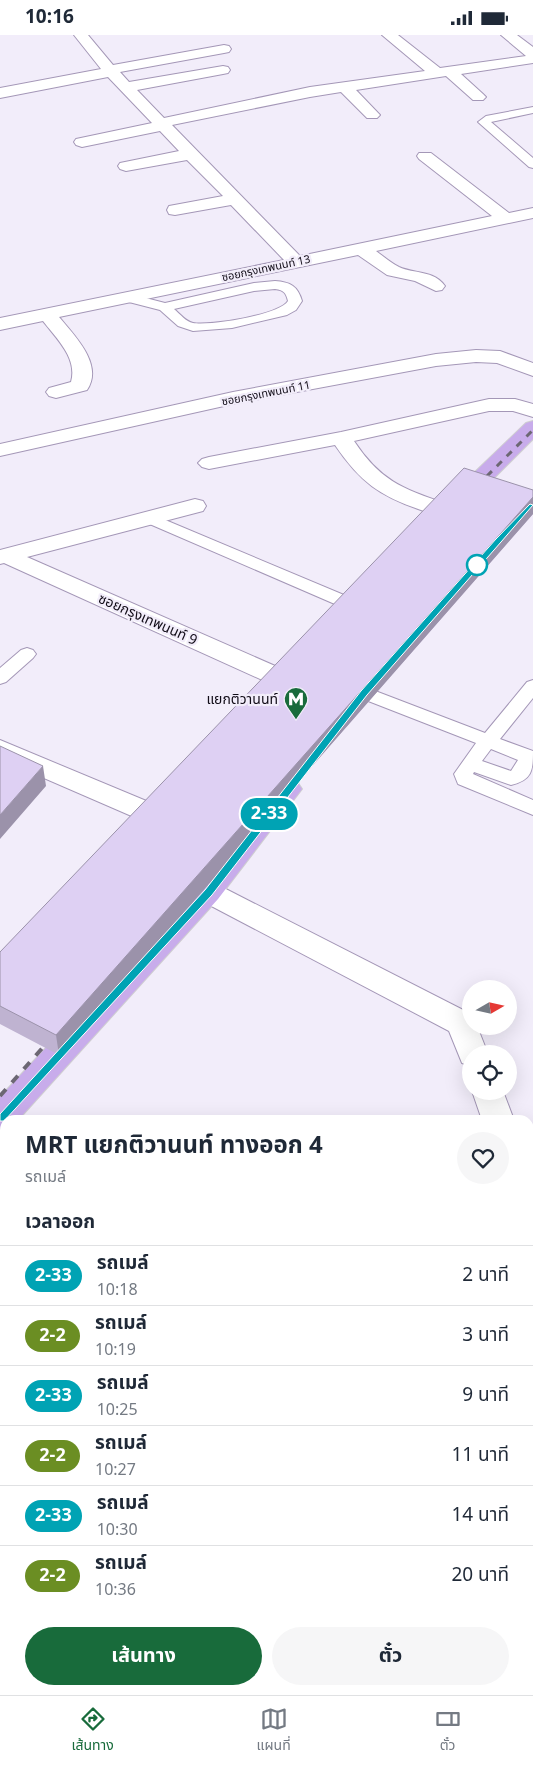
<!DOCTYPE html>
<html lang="th">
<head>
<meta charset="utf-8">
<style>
  :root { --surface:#fff; --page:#f6f6f7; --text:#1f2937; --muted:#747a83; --line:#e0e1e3; --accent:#186b3b }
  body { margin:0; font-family:Georgia,"Noto Sans Thai",serif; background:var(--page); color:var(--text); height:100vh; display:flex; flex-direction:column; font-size:19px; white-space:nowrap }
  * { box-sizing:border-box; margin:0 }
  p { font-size:16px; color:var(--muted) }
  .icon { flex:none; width:28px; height:28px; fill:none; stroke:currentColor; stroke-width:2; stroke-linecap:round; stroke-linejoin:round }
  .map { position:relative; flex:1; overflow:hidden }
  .panel { position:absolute; left:0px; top:1080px; width:534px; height:580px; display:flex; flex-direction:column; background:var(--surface); border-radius:15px 15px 0 0; box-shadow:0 5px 20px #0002 }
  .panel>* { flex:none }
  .badge { padding:0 10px; border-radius:16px; font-size:18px; line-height:32px }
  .needle { width:32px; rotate:81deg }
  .buttons { position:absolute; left:462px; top:945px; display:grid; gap:10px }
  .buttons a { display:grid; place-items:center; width:55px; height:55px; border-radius:50%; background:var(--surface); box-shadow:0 5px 20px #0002; font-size:25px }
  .map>.badge { position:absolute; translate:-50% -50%; box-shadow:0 0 0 2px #fff }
  h2 { padding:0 25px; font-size:19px; line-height:45px }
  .round { display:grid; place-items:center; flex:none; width:52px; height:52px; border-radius:26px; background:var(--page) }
  .head { display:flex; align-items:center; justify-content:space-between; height:85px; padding:0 25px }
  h1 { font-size:24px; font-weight:700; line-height:38px }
  .primary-button { display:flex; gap:10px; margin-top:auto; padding:10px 25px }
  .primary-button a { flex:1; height:58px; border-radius:30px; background:var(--accent); color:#fff; font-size:20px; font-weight:700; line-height:58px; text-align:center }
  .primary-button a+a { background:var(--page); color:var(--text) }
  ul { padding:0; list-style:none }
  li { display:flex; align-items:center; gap:15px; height:60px; padding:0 25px; border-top:1px solid var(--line) }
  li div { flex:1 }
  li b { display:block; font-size:19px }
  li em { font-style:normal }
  li .badge { min-width:55px; font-weight:700; text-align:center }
  .status { display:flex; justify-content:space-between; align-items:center; height:35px; padding:0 25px; background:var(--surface); direction:ltr }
  .status svg { height:14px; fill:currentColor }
  .tabs { display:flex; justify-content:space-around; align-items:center; height:70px; border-top:1px solid var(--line); background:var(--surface); font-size:14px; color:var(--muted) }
  .tabs a { display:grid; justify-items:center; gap:2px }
  .tabs .active { color:var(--accent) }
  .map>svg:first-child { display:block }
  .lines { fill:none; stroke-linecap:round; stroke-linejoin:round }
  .service-casing { stroke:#a497b7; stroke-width:2 }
  .minor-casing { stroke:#a497b7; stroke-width:2 }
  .tertiary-casing { stroke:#a497b7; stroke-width:2 }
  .primary-casing { stroke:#cfced1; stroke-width:2 }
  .service { fill:#fff; fill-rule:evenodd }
  .minor { fill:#fff; fill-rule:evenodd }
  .tertiary { fill:#fff; fill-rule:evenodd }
  .primary { fill:#c8aceb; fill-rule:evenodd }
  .rail-far1 { stroke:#6c6773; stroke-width:3; stroke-dasharray:7 7; stroke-linecap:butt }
  .rail { stroke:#6c6773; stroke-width:4; stroke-dasharray:9 9; stroke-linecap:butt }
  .wall { fill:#bfb3d1 }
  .shaded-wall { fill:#9b92aa }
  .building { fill:#ded0f3; stroke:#9b92aa }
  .line { fill:#00a3b4; stroke:#fff }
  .stop-dot { fill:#fff; stroke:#00a3b4; stroke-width:2.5 }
  .labels { text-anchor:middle; stroke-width:4.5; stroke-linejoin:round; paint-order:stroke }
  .far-street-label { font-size:11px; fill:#110c17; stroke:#f2edfa }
  .street-label { font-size:14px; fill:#110c17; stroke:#f2edfa }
  .poi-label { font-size:14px; fill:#110c17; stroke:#f2edfa; text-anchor:end }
</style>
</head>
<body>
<div class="status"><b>10:16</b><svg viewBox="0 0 49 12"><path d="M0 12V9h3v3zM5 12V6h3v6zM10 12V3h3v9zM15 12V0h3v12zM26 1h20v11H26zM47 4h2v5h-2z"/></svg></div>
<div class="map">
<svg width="533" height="1660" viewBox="0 0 533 1660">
  <rect width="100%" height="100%" fill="#f2edfa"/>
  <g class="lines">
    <g class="service-casing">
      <path id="service" d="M 533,72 L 533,78 L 491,87 L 533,123 L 533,133 L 529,132 L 478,87 L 486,81 Z
        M 275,246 C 290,247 298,251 302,266 L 296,275 L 287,280 L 232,293 L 193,296 L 178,291 L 160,275 L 125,266 L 123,263 L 130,259 L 165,268 L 254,248 ZM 275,254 C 284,255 286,258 288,266 C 279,280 210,291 193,288 C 186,287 180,279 174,274 L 254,256 Z
        M 151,479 L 363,568 L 365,572 L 363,576 L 357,577 L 351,576 L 145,487 L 143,484 L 145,481 Z
        M 27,613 L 33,615 L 36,619 L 33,623 L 6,647 L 0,649 L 0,633 L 21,615 Z
        M 533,645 L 533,663 L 500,704 L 533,716 C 533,736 532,745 511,750 L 474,737 L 473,739 L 533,765 L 533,780 L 458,749 L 454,739 L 476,708 L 358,662 L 355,658 L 358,654 L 364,652 L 370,654 L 485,698 L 527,647 ZM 491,714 L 518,725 L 511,736 L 482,726 Z"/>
    </g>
    <g class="minor-casing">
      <path id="minor" d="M 74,0 L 88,0 L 113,30 L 224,10 L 229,11 L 231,14 L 229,17 L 224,18 L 120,37 L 129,47 L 223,31 L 228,32 L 230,35 L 228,38 L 223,39 L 137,55 L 164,83 L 310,52 L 425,36 L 382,0 L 398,0 L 440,33 L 526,21 L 501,0 L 517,0 L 533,12 L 533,28 L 461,39 L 483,59 L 486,62 L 483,65 L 473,65 L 446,41 L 356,55 L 380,80 L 377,83 L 367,83 L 341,57 L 310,62 L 172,90 L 300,221 L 492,181 L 419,124 L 417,121 L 419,118 L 431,118 L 509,178 L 533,173 L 533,183 L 376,216 C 383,221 391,228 399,232 C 414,239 434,235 445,251 L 442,255 L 436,256 L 415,246 L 387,240 L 358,220 L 59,282 C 75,301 104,330 87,355 L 56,363 L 49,361 L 46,357 L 49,353 L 71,347 C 78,323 56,303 43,286 L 0,295 L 0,283 L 284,225 L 231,170 L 175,180 L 169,179 L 167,175 L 169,171 L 223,161 L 187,125 L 126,136 L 120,134 L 118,131 L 120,128 L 179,116 L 160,96 L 82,112 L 76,110 L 74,107 L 76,104 L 152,88 L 108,42 L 0,63 L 0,53 L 101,34 Z
        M 476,315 L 500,316 L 533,328 L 533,341 L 497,328 L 476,327 L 436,331 L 233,369 L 0,421 L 0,409 L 233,357 L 436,319 Z
        M 489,364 L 515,364 L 533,369 L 533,382 L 513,376 L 489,376 L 354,406 C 383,450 408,455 455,472 L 458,477 L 455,482 C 443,485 432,479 421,475 C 380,461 360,447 335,410 L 209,434 L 202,432 L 198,428 L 202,424 L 209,422 L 341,397 Z
        M 195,464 L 203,466 L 206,471 L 203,476 L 27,522 L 298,641 L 301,647 L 298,653 L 289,655 L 280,653 L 4,528 L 0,529 L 0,515 Z
        M 0,705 L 168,775 L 172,782 L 168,789 L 159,791 L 150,789 L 0,724 Z
        M 208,847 L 218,850 L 471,979 L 471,991 L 477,991 L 488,1019 L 471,1019 L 471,1031 L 462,1028 L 449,996 L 198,864 L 194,857 L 198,850 Z
        M 472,1056 L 503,1056 L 514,1085 L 482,1085 Z
        M 529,1142 L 533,1143 L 533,1180 L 529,1179 Z
        M 533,1446 L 533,1484 L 529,1486 L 529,1448 Z"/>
    </g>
    <g class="tertiary-casing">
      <path id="tertiary" d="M 0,1323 L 5,1325 L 5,1360 L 0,1358 Z
        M 364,1655 L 405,1655 L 407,1660 L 366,1660 Z"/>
    </g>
    <g class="primary-casing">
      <path id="primary" d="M 533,386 L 533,404 L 466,471 L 458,472 L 450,471 L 447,466 L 450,461 L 526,388 Z
        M 289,745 L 298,748 L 302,754 L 218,864 L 18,1085 L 5,1085 L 5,1094 L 0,1096 L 0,1062 L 198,850 L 280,748 Z"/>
    </g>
    <use href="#service" class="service"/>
    <use href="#minor" class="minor"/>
    <use href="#tertiary" class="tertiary"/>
    <use href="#primary" class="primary"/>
    <path class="rail-far1" d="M 477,451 L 533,395"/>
    <path class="rail" d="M 0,1061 L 53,1001"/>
  </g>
  <path class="wall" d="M 533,455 L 533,479 L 59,1020 L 0,989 L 0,917 Z
    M 471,1655 L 513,1655 L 503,1660 L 474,1660 Z"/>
  <path class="shaded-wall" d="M 533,462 L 533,479 L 59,1020 L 56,1000 Z
    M 43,731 L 46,751 L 0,804 L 0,780 Z
    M 533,1641 L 533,1645 L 529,1647 L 529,1643 Z
    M 504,1655 L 513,1655 L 503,1660 L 494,1660 Z"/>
  <path class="building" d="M 464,433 L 533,455 L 533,462 L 56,1000 L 0,971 L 0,917 Z
    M 0,711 L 43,731 L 0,780 Z
    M 529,1527 L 533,1534 L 533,1641 L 529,1643 Z
    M 475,1655 L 504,1655 L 494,1660 L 478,1660 Z"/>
  <path class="line" d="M 530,469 L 533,470 L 501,507 L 367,660 L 212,860 L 4,1086 L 0,1086 L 0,1079 L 205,855 L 361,656 L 496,504 Z"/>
  <defs>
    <g id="metro-pin" transform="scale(1.25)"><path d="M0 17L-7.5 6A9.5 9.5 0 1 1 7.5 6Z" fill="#186b3b" stroke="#f2edfa"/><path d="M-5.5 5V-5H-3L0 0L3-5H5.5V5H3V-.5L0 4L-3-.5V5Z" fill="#fff"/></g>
  </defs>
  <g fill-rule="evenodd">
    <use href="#metro-pin" x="296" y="664"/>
  </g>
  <circle class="stop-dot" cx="477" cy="530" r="10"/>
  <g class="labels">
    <g class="far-street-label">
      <text transform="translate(266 233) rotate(-12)" y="4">ซอยกรุงเทพนนท์ 13</text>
      <text transform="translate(266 358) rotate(-11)" y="4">ซอยกรุงเทพนนท์ 11</text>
    </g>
    <g class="street-label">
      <text transform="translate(148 584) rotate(24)" y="5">ซอยกรุงเทพนนท์ 9</text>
    </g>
    <g class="poi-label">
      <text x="278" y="669">แยกติวานนท์</text>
    </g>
  </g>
</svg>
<div class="buttons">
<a><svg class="needle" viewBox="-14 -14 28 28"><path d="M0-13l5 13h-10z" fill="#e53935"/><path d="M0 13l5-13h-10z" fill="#747a83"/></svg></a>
<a><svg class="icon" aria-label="locate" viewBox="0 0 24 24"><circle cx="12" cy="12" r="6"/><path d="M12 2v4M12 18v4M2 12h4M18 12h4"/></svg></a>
</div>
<b class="badge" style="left:269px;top:779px;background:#00a3b4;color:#fff">2-33</b>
<section class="panel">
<div class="head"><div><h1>MRT แยกติวานนท์ ทางออก 4</h1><p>รถเมล์</p></div><a class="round"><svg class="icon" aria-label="heart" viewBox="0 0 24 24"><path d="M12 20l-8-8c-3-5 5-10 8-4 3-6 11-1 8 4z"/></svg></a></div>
<h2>เวลาออก</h2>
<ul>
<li><span class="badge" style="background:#00a3b4;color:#fff">2-33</span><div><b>รถเมล์</b><p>10:18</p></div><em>2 นาที</em></li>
<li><span class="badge" style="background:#6b8e23;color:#fff">2-2</span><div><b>รถเมล์</b><p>10:19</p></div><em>3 นาที</em></li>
<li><span class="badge" style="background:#00a3b4;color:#fff">2-33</span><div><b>รถเมล์</b><p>10:25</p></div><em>9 นาที</em></li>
<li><span class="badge" style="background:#6b8e23;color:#fff">2-2</span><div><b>รถเมล์</b><p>10:27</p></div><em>11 นาที</em></li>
<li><span class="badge" style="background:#00a3b4;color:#fff">2-33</span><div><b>รถเมล์</b><p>10:30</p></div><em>14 นาที</em></li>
<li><span class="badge" style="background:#6b8e23;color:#fff">2-2</span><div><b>รถเมล์</b><p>10:36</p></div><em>20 นาที</em></li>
</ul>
<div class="primary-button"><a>เส้นทาง</a><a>ตั๋ว</a></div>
</section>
</div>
<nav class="tabs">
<a class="active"><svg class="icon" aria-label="directions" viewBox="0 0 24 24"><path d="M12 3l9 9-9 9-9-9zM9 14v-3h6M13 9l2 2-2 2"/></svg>เส้นทาง</a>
<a><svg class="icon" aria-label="map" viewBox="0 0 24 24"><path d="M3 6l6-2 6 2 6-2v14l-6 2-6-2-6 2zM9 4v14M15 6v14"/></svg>แผนที่</a>
<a><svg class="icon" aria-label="tickets" viewBox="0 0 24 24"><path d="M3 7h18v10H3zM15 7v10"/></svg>ตั๋ว</a>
</nav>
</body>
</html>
